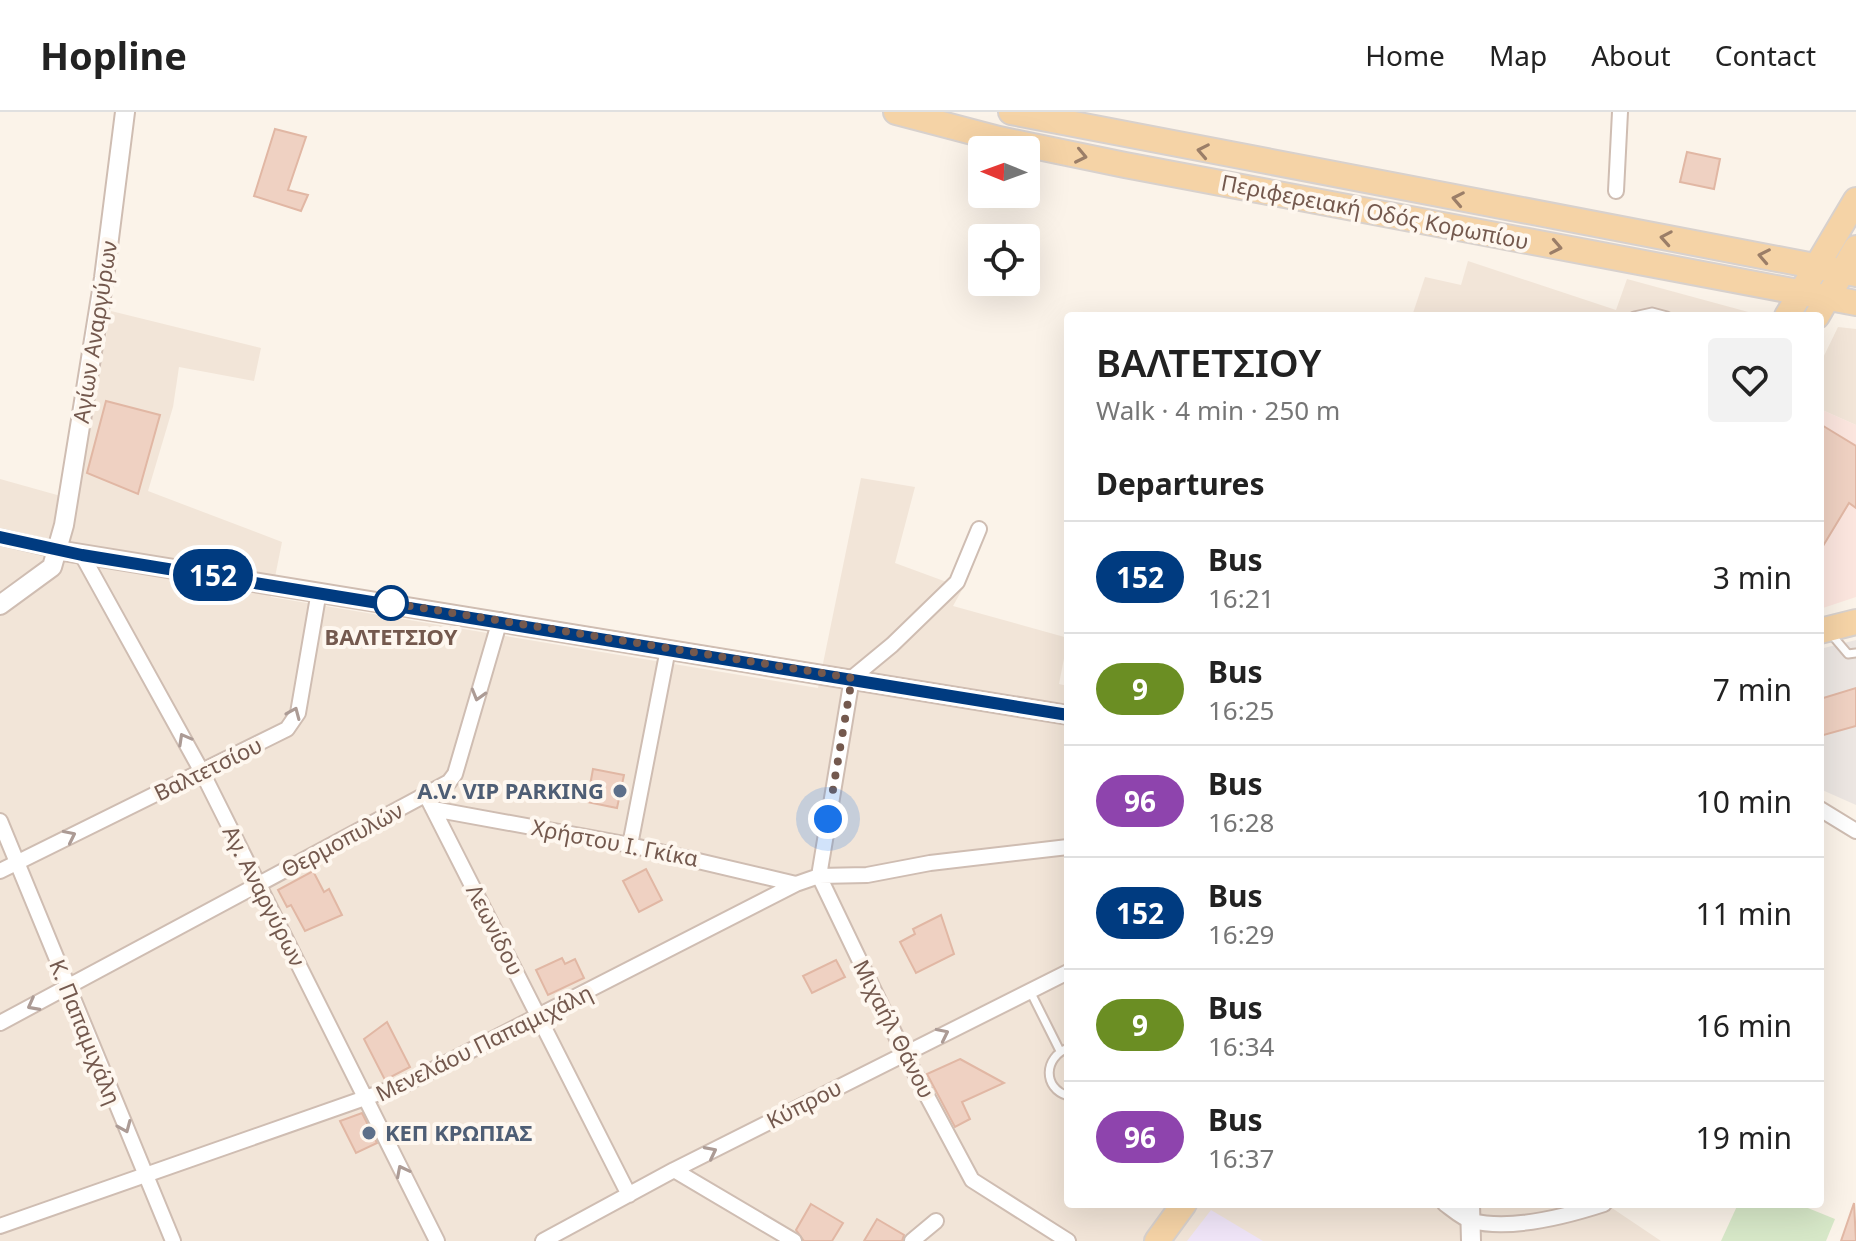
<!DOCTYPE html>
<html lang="en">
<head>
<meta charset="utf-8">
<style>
  :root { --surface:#fff; --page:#f2f2f2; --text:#222; --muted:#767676; --line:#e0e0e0 }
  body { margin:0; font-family:"Noto Sans",sans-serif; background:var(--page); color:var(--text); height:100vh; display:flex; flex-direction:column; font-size:30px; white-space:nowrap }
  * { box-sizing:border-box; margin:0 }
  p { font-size:26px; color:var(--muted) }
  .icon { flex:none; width:44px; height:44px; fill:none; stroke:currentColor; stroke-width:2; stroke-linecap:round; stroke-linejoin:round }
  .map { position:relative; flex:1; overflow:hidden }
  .drawer { position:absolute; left:1064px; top:200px; width:760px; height:896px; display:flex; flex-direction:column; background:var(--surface); border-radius:8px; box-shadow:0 8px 32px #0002 }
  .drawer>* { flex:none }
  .badge { padding:0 16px; border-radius:26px; font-size:28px; line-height:52px }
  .needle { width:52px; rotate:271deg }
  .tools { position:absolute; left:968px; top:24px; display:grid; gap:16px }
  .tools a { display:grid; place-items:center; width:72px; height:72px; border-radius:8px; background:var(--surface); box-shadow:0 8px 32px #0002; font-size:40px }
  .you { position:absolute; width:40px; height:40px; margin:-20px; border:6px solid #fff; border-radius:50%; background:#1a73e8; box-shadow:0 0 0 12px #1a73e833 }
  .map>.badge { position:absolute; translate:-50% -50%; box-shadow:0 0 0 4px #fff }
  h2 { padding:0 32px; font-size:30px; line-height:72px }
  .round { display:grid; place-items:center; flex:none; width:84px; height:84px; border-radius:8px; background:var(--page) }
  .overview { display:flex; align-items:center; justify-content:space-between; height:136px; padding:0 32px }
  h1 { font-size:38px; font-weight:600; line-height:60px }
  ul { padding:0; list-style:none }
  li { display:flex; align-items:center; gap:24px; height:112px; padding:0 32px; border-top:2px solid var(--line) }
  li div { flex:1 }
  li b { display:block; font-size:30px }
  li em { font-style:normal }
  li .badge { min-width:88px; font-weight:700; text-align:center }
  header { display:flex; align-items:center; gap:48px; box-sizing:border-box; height:112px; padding:0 40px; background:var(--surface); border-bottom:2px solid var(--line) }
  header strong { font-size:38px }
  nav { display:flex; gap:44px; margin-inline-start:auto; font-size:28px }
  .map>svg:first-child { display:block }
  .residential { fill:#f2e5d8 }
  .commercial { fill:#fbe5de }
  .industrial { fill:#ece6e2 }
  .education { fill:#f0e5f8 }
  .green { fill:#d7e8c8 }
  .building { fill:#efd1c2; stroke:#e1b7a4; stroke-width:2 }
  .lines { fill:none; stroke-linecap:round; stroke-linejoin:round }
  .service-casing { stroke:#cfbdb2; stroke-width:11 }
  .minor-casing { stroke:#cfbdb2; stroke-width:18 }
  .tertiary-casing { stroke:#cfbdb2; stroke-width:22 }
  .primary-casing { stroke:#d8d1cd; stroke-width:28 }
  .service { stroke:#fff; stroke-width:7 }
  .minor { stroke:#fff; stroke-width:14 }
  .tertiary { stroke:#fff; stroke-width:18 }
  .primary { stroke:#f5d3a6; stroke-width:24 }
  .oneway { stroke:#9b7e68 }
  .oneway2 { stroke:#ac9b95 }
  .line-casing { stroke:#fff; stroke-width:18 }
  .line { stroke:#003b80; stroke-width:12 }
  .walk { stroke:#74594e; stroke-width:8; stroke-dasharray:0 14.4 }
  .stop-dot { fill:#fff; stroke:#003b80; stroke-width:4 }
  .service-dot { fill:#5c6f8a; stroke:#fef7ef; stroke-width:3 }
  .labels { text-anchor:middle; stroke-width:8; stroke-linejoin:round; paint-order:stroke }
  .street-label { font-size:22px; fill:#74594e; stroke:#fef7ef }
  .stop-label { font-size:22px; font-weight:bold; fill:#74594e; stroke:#fef7ef }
  .service-label { font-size:22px; font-weight:bold; fill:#4e5e75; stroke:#fef7ef; text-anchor:end }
</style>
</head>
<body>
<header>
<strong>Hopline</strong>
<nav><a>Home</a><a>Map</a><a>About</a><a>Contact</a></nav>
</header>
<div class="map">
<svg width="1856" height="1129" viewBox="0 0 1856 1129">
  <rect width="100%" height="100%" fill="#fbf3e9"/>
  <path class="residential" d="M 1468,149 L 1616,198 L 1627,167 L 1763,204 L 1412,204 L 1425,165 L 1461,173 Z
    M 111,199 L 261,236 L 254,269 L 179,255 L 173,295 L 148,379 L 282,430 L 271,485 L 818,576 L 861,366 L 915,375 L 895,451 L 963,476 L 953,494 L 1068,526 L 1059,572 L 1068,574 L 1068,1092 L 1606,1092 L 1661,1129 L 0,1129 L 0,367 L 75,388 Z
    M 1838,215 L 1856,217 L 1856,313 L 1820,297 L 1820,252 Z"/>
  <path class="commercial" d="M 1820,297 L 1856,313 L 1856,485 L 1820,497 Z"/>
  <path class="industrial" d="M 1856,528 L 1856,693 L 1820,677 L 1820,537 Z"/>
  <path class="education" d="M 1211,1098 L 1263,1129 L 1187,1129 Z"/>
  <path class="green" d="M 1738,1092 L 1798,1092 L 1835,1107 L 1826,1129 L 1721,1129 Z"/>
  <path class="building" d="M 275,17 L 306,25 L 288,78 L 308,83 L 301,99 L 254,84 Z
    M 1687,40 L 1720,47 L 1714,77 L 1680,70 Z
    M 106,289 L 160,303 L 138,382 L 87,361 Z
    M 1820,312 L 1856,334 L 1856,396 L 1849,391 L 1820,439 Z
    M 1856,576 L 1856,614 L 1820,624 L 1820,587 Z
    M 593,657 L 624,663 L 617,696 L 587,690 Z
    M 646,757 L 662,788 L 639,800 L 623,769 Z
    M 313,759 L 324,780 L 329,777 L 342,803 L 305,819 L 291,793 L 287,795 L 278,778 Z
    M 941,803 L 954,842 L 916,861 L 900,830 L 915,822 L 913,817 Z
    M 562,846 L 565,852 L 575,847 L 584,866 L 548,883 L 536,858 Z
    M 836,848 L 845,865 L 812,881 L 803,864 Z
    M 387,910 L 410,955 L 385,968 L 364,927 Z
    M 960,947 L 1004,971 L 962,990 L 970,1007 L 955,1015 L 927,962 Z
    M 362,1001 L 377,1031 L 356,1041 L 340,1009 Z
    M 1854,1091 L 1856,1129 L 1841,1129 Z
    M 811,1092 L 843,1111 L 832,1129 L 804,1129 L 796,1118 Z
    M 877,1107 L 904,1123 L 902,1129 L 864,1129 Z"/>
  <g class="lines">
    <g class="service-casing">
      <path id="service" d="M 1634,204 L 1652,200 L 1667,204
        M 1831,522 L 1848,542 L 1856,541
        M 1030,879 L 1060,939
        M 1068,936 C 1044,945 1042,976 1068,984"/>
    </g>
    <g class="minor-casing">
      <path id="minor" d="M 1616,79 L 1620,0
        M 0,425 L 57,438
        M 82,443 L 202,660 L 437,1129
        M 426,683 L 629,1083
        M 433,697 L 630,733 L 796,772
        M 1820,697 L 1856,719
        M 0,709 L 173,1129
        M 630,733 L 668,537
        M 0,759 L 287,617 L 298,601 L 319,479
        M 819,764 L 904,941 L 972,1068 L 1068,1129
        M 819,764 L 852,566 L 892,533 L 957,470 L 979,417
        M 0,911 L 449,670 L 455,662 L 500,508
        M 674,1058 L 794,1129
        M 1445,1092 C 1452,1097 1463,1107 1472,1109 C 1511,1119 1567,1104 1604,1092
        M 0,1114 L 405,972 L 796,772 L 819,764 L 867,763 L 930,751 L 1068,735
        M 543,1129 L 674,1058 L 1068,860
        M 912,1129 L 936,1109"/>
    </g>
    <g class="tertiary-casing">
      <path id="tertiary" d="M 57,438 L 1068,603
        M 0,493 L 52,455 L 64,413 L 104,166 L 125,0
        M 1470,1092 L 1471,1129"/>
    </g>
    <g class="primary-casing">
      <path id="primary" d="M 896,0 L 999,27 L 1125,53 L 1856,191
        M 1011,0 L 1856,162
        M 1787,204 L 1856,88
        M 1817,204 L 1856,136
        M 1820,519 L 1856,510
        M 1157,1129 L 1184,1092"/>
    </g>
    <use href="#service" class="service"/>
    <use href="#minor" class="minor"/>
    <use href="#tertiary" class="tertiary"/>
    <use href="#primary" class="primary"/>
  </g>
  <defs><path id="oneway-chevron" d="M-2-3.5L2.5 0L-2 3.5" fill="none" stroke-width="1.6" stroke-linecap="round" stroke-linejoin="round" transform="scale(2)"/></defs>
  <g class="oneway">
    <use href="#oneway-chevron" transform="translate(1203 39) rotate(-169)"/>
    <use href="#oneway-chevron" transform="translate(1081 44) rotate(12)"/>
    <use href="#oneway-chevron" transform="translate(1458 87) rotate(-169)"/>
    <use href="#oneway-chevron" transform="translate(1666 126) rotate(-170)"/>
    <use href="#oneway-chevron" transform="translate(1556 135) rotate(11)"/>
    <use href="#oneway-chevron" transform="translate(1764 144) rotate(-169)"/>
  </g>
  <g class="oneway2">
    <use href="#oneway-chevron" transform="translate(478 583) rotate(106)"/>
    <use href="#oneway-chevron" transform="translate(294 601) rotate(-67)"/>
    <use href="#oneway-chevron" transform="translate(184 627) rotate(-119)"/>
    <use href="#oneway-chevron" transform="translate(70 724) rotate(-26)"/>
    <use href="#oneway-chevron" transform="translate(33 893) rotate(152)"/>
    <use href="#oneway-chevron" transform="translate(943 922) rotate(-26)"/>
    <use href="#oneway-chevron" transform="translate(125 1015) rotate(67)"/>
    <use href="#oneway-chevron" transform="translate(711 1040) rotate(-27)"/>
    <use href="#oneway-chevron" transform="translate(402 1059) rotate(-117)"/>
  </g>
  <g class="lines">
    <g class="line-casing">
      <path id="line" d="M 0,425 L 82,443 L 1068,603"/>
    </g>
    <use href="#line" class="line"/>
    <path class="walk" d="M 391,491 L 379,489 L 852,566 L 828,707"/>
  </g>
  <circle class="stop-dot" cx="391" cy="491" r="16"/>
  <g class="service-dot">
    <circle cx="620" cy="679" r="8"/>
    <circle cx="369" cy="1021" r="8"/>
  </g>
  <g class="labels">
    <g class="street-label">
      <text transform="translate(1375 100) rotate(11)" y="8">Περιφερειακή Οδός Κορωπίου</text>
      <text transform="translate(95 220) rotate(-81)" y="8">Αγίων Αναργύρων</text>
      <text transform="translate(208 657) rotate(-26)" y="8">Βαλτετσίου</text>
      <text transform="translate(342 728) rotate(-28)" y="8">Θερμοπυλών</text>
      <text transform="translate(615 731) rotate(11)" y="8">Χρήστου Ι. Γκίκα</text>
      <text transform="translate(264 784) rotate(63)" y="8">Αγ. Αναργύρων</text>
      <text transform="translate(495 818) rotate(63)" y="8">Λεωνίδου</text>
      <text transform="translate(894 917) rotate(63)" y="8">Μιχαήλ Θάνου</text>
      <text transform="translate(85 920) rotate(68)" y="8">Κ. Παπαμιχάλη</text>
      <text transform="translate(484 931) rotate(-26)" y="8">Μενελάου Παπαμιχάλη</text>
      <text transform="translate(804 992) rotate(-27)" y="8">Κύπρου</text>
    </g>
    <g class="stop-label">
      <text x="391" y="533">ΒΑΛΤΕΤΣΙΟΥ</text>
    </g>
    <g class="service-label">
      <text x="604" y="687">A.V. VIP PARKING</text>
      <text x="385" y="1029" text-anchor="start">ΚΕΠ ΚΡΩΠΙΑΣ</text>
    </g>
  </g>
</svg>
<div class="tools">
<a><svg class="needle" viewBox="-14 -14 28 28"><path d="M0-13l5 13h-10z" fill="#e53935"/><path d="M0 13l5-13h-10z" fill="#767676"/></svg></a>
<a><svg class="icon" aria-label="locate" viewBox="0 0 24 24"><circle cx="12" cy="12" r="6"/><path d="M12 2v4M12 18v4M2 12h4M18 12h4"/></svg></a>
</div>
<div class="you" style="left:828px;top:707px"></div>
<b class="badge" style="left:213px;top:463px;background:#003b80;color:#fff">152</b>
<section class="drawer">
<div class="overview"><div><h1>ΒΑΛΤΕΤΣΙΟΥ</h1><p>Walk · 4 min · 250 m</p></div><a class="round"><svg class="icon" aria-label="heart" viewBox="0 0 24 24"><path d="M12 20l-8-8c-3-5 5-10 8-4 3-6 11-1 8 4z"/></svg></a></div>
<h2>Departures</h2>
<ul>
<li><span class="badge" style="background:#003b80;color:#fff">152</span><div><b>Bus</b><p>16:21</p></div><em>3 min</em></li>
<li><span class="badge" style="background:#6b8e23;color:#fff">9</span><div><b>Bus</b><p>16:25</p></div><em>7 min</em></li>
<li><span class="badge" style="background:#8e44ad;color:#fff">96</span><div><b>Bus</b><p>16:28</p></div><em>10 min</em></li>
<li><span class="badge" style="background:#003b80;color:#fff">152</span><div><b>Bus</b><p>16:29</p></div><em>11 min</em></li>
<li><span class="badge" style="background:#6b8e23;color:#fff">9</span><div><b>Bus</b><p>16:34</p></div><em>16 min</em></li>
<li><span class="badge" style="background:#8e44ad;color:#fff">96</span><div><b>Bus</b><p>16:37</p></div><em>19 min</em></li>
</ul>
</section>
</div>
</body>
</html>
